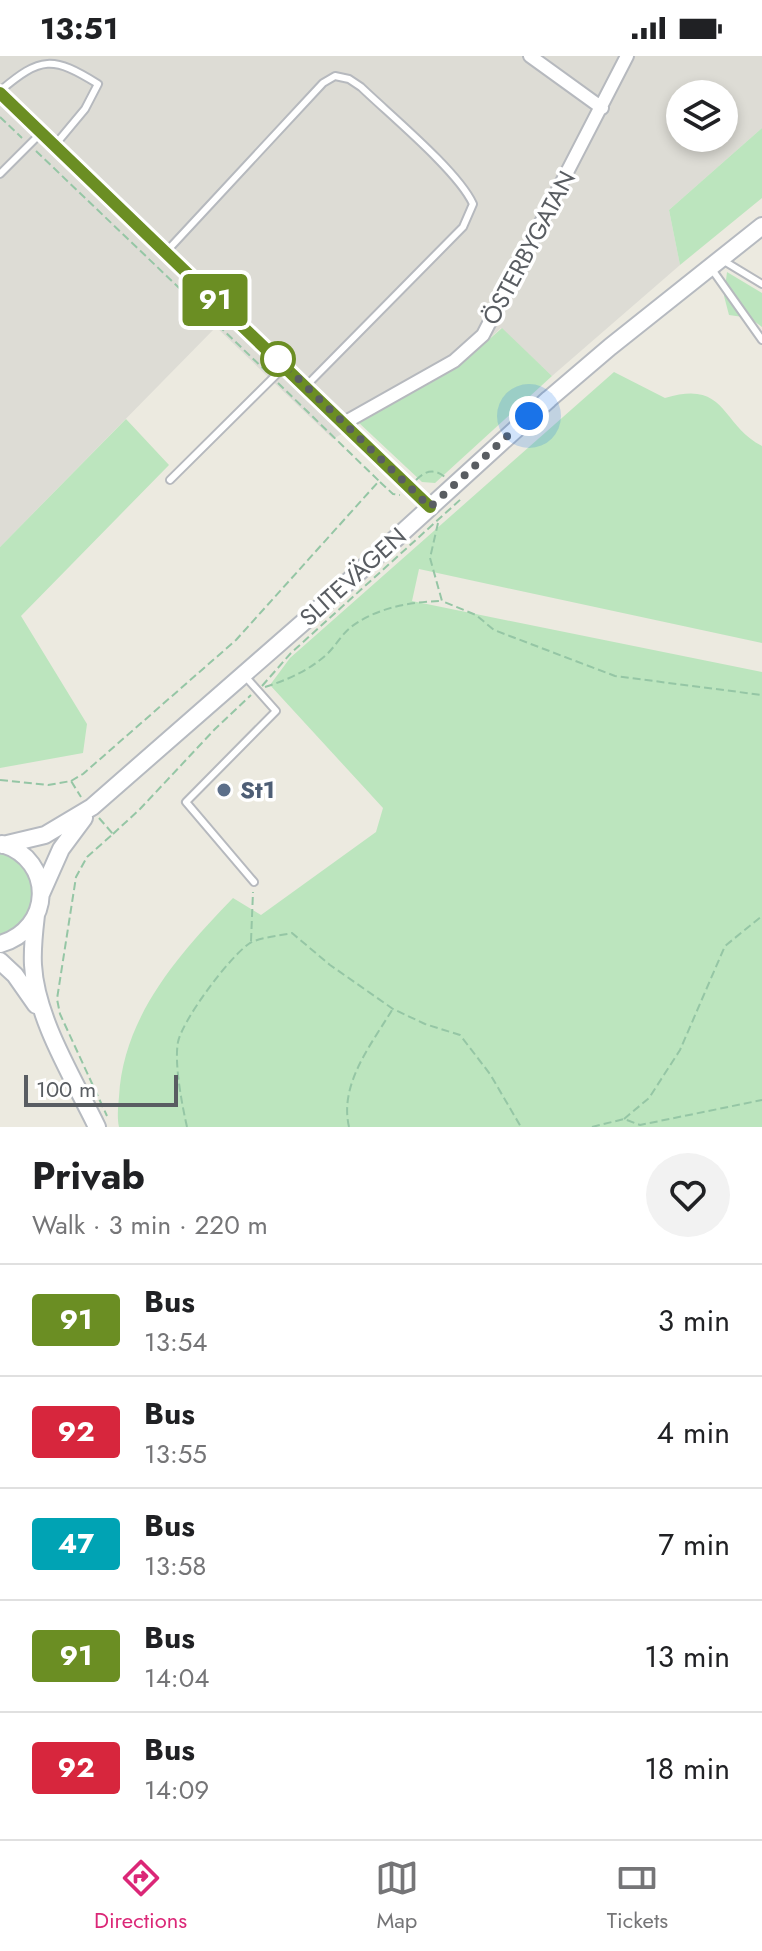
<!DOCTYPE html>
<html lang="en">
<head>
<meta charset="utf-8">
<style>
  :root { --surface:#fff; --page:#f2f2f2; --text:#202124; --muted:#757577; --line:#e0e0e0; --accent:#db2777 }
  body { margin:0; font-family:Jost,sans-serif; background:var(--page); color:var(--text); height:100vh; display:flex; flex-direction:column; font-size:30px; white-space:nowrap }
  * { box-sizing:border-box; margin:0 }
  p { font-size:26px; color:var(--muted) }
  .icon { flex:none; width:44px; height:44px; fill:none; stroke:currentColor; stroke-width:2; stroke-linecap:round; stroke-linejoin:round }
  .map { position:relative; height:1071px; overflow:hidden }
  .drawer { display:flex; flex-direction:column; background:var(--surface); flex:1 }
  .drawer>* { flex:none }
  .badge { padding:0 16px; border-radius:6px; font-size:28px; line-height:52px }
  .controls { position:absolute; left:666px; top:24px; display:grid; gap:16px }
  .controls a { display:grid; place-items:center; width:72px; height:72px; border-radius:50%; background:var(--surface); box-shadow:0 4px 12px #0003; font-size:40px }
  .scale { position:absolute; left:24px; bottom:20px; width:154px; box-sizing:border-box; padding-left:8px; border:4px solid #595d62; border-top:0; font-size:22px; line-height:28px; white-space:nowrap; color:#595d62; -webkit-text-stroke:6px #fff; paint-order:stroke }
  .you { position:absolute; width:40px; height:40px; margin:-20px; border:6px solid #fff; border-radius:50%; background:#1a73e8; box-shadow:0 0 0 12px #1a73e833 }
  .map>.badge { position:absolute; translate:-50% -50%; box-shadow:0 0 0 4px #fff }
  .round { display:grid; place-items:center; flex:none; width:84px; height:84px; border-radius:42px; background:var(--page) }
  .headline { display:flex; align-items:center; justify-content:space-between; height:136px; padding:0 32px }
  h1 { font-size:38px; font-weight:700; line-height:60px }
  ul { padding:0; list-style:none }
  li { display:flex; align-items:center; gap:24px; height:112px; padding:0 32px; border-top:2px solid var(--line) }
  li div { flex:1 }
  li b { display:block; font-size:30px }
  li em { font-style:normal }
  li .badge { min-width:88px; font-weight:700; text-align:center }
  .status { display:flex; justify-content:space-between; align-items:center; height:56px; padding:0 40px; background:var(--surface); direction:ltr }
  .status svg { height:22px; fill:currentColor }
  .tabs { display:flex; justify-content:space-around; align-items:center; height:112px; border-top:2px solid var(--line); background:var(--surface); font-size:22px; color:var(--muted) }
  .tabs a { display:grid; justify-items:center; gap:4px }
  .tabs .on { color:var(--accent) }
  .map>svg:first-child { display:block }
  .industrial { fill:#dddcd5; fill-rule:evenodd }
  .green { fill:#bce5be }
  .lines { fill:none; stroke-linecap:round; stroke-linejoin:round }
  .service-casing { stroke:#b6b9be; stroke-width:10 }
  .minor-casing { stroke:#b6b9be; stroke-width:16 }
  .secondary-casing { stroke:#b6bac0; stroke-width:20 }
  .path { stroke:#95c6a5; stroke-width:2; stroke-dasharray:8 4; stroke-linecap:butt }
  .service { stroke:#fff; stroke-width:6 }
  .minor { stroke:#fff; stroke-width:12 }
  .secondary { stroke:#fff; stroke-width:16 }
  .line-casing { stroke:#fff; stroke-width:18 }
  .line { stroke:#6b8e23; stroke-width:12 }
  .walk { stroke:#595d62; stroke-width:8; stroke-dasharray:0 14.4 }
  .stop-dot { fill:#fff; stroke:#6b8e23; stroke-width:4 }
  .service-dot { fill:#5c6f8a; stroke:#fff; stroke-width:3 }
  .labels { text-anchor:middle; stroke-width:7; stroke-linejoin:round; paint-order:stroke }
  .street-label { font-size:24px; fill:#595d62; stroke:#fff }
  .service-label { font-size:24px; font-weight:bold; fill:#4e5e75; stroke:#fff; text-anchor:start }
</style>
</head>
<body>
<div class="status"><b>13:51</b><svg viewBox="0 0 49 12"><path d="M0 12V9h3v3zM5 12V6h3v6zM10 12V3h3v9zM15 12V0h3v12zM26 1h20v11H26zM47 4h2v5h-2z"/></svg></div>
<div class="map">
<svg width="762" height="1071" viewBox="0 0 762 1071">
  <rect width="100%" height="100%" fill="#eceae0"/>
  <path class="industrial" d="M 0,0 L 762,0 L 762,72 L 669,154 L 680,209 L 552,320 L 501,272 L 459,310 L 333,383 L 216,271 L 0,491 ZM 680,38 L 724,38 L 724,82 L 680,82 Z"/>
  <path class="green" d="M 762,72 L 762,142 L 680,209 L 669,154 Z
    M 727,216 L 762,237 L 762,271 L 750,262 L 729,259 L 724,240 Z
    M 502,272 L 552,320 L 435,427 L 422,426 L 358,366 L 459,310 Z
    M 614,316 L 665,342 C 727,323 720,368 762,390 L 762,587 L 419,513 L 412,545 L 762,616 L 762,1071 L 119,1071 C 117,1062 118,1051 119,1041 C 123,960 180,897 233,842 L 261,859 L 376,776 L 383,752 L 270,629 L 290,602 Z
    M 126,363 L 169,409 L 21,560 L 87,668 L 83,697 L 0,712 L 0,491 Z
    M 0,794 L 23,807 L 33,827 L 33,848 L 23,867 L 0,882 Z"/>
  <g class="lines">
    <g class="service-casing">
      <path id="service" d="M 0,35 C 41,0 53,0 98,28 L 85,53 L 55,89
        M 0,118 L 41,77
        M 166,196 L 323,27 L 335,20 L 349,23 L 361,31 C 390,59 458,115 473,148 L 463,171 L 306,330
        M 724,205 L 762,228
        M 711,212 L 762,284
        M 170,424 L 284,311
        M 244,619 L 276,655 L 186,746 L 254,826"/>
    </g>
    <g class="minor-casing">
      <path id="minor" d="M 530,0 L 602,52
        M 0,37 L 430,451
        M 344,367 L 454,305 L 483,279 L 627,0"/>
    </g>
    <g class="secondary-casing">
      <path id="secondary" d="M 3,789 L 45,779 L 92,751 L 315,556 L 549,343 L 610,291 L 762,170
        M 41,838 L 61,793 L 84,762
        M 36,859 C 34,876 32,892 33,909 C 36,963 74,1023 97,1071
        M 0,888 C 53,873 55,804 2,788
        M 0,905 L 15,919 L 36,949"/>
    </g>
    <path class="path" d="M 0,61 L 22,82
      M 36,95 L 268,317
      M 416,424 C 425,415 434,412 445,421
      M 380,426 L 393,438 L 400,439
      M 438,467 L 430,502 L 442,545 L 476,559 L 494,574 L 615,620 L 762,639
      M 262,630 L 291,597 L 461,443
      M 265,631 C 287,624 308,615 326,599 C 335,591 341,579 351,571 C 376,552 410,546 440,545
      M 0,724 L 48,729 L 71,725 L 81,741
      M 71,725 L 83,718 L 236,584 L 379,425 L 278,327
      M 99,762 L 113,778 L 87,801 L 76,821 L 57,943 L 60,958 L 107,1060
      M 113,778 L 140,753 L 215,673 L 251,639
      M 251,885 L 253,836
      M 624,1063 L 649,1042 L 680,994 L 725,890 L 762,860
      M 187,1071 C 182,1049 174,1007 178,986 C 183,963 230,900 250,887 C 261,881 279,880 292,877 L 330,909 L 393,953 L 425,968 L 460,979 L 490,1018 L 521,1071
      M 349,1071 C 339,1028 371,989 392,954
      M 592,1071 L 624,1063 L 640,1069 L 762,1044"/>
    <use href="#service" class="service"/>
    <use href="#minor" class="minor"/>
    <use href="#secondary" class="secondary"/>
  </g>
  <g class="lines">
    <g class="line-casing">
      <path id="line" d="M 0,37 L 430,451"/>
    </g>
    <use href="#line" class="line"/>
    <path class="walk" d="M 278,303 L 430,451 L 529,360"/>
  </g>
  <circle class="stop-dot" cx="278" cy="303" r="16"/>
  <circle class="service-dot" cx="224" cy="734" r="8"/>
  <g class="labels">
    <g class="street-label">
      <text transform="translate(529 192) rotate(-62)" y="8">ÖSTERBYGATAN</text>
      <text transform="translate(353 521) rotate(-42)" y="8">SLITEVÄGEN</text>
    </g>
    <g class="service-label">
      <text x="240" y="742">St1</text>
    </g>
  </g>
</svg>
<div class="controls">
<a><svg class="icon" aria-label="layers" viewBox="0 0 24 24"><path d="M12 4l9 5-9 5-9-5zM3 14l9 5 9-5"/></svg></a>
</div>
<div class="scale">100 m</div>
<div class="you" style="left:529px;top:360px"></div>
<b class="badge" style="left:215px;top:244px;background:#6b8e23;color:#fff">91</b>
</div>
<section class="drawer">
<div class="headline"><div><h1>Privab</h1><p>Walk · 3 min · 220 m</p></div><a class="round"><svg class="icon" aria-label="heart" viewBox="0 0 24 24"><path d="M12 20l-8-8c-3-5 5-10 8-4 3-6 11-1 8 4z"/></svg></a></div>
<ul>
<li><span class="badge" style="background:#6b8e23;color:#fff">91</span><div><b>Bus</b><p>13:54</p></div><em>3 min</em></li>
<li><span class="badge" style="background:#d7263d;color:#fff">92</span><div><b>Bus</b><p>13:55</p></div><em>4 min</em></li>
<li><span class="badge" style="background:#00a3b4;color:#fff">47</span><div><b>Bus</b><p>13:58</p></div><em>7 min</em></li>
<li><span class="badge" style="background:#6b8e23;color:#fff">91</span><div><b>Bus</b><p>14:04</p></div><em>13 min</em></li>
<li><span class="badge" style="background:#d7263d;color:#fff">92</span><div><b>Bus</b><p>14:09</p></div><em>18 min</em></li>
</ul>
</section>
<nav class="tabs">
<a class="on"><svg class="icon" aria-label="directions" viewBox="0 0 24 24"><path d="M12 3l9 9-9 9-9-9zM9 14v-3h6M13 9l2 2-2 2"/></svg>Directions</a>
<a><svg class="icon" aria-label="map" viewBox="0 0 24 24"><path d="M3 6l6-2 6 2 6-2v14l-6 2-6-2-6 2zM9 4v14M15 6v14"/></svg>Map</a>
<a><svg class="icon" aria-label="tickets" viewBox="0 0 24 24"><path d="M3 7h18v10H3zM15 7v10"/></svg>Tickets</a>
</nav>
</body>
</html>
